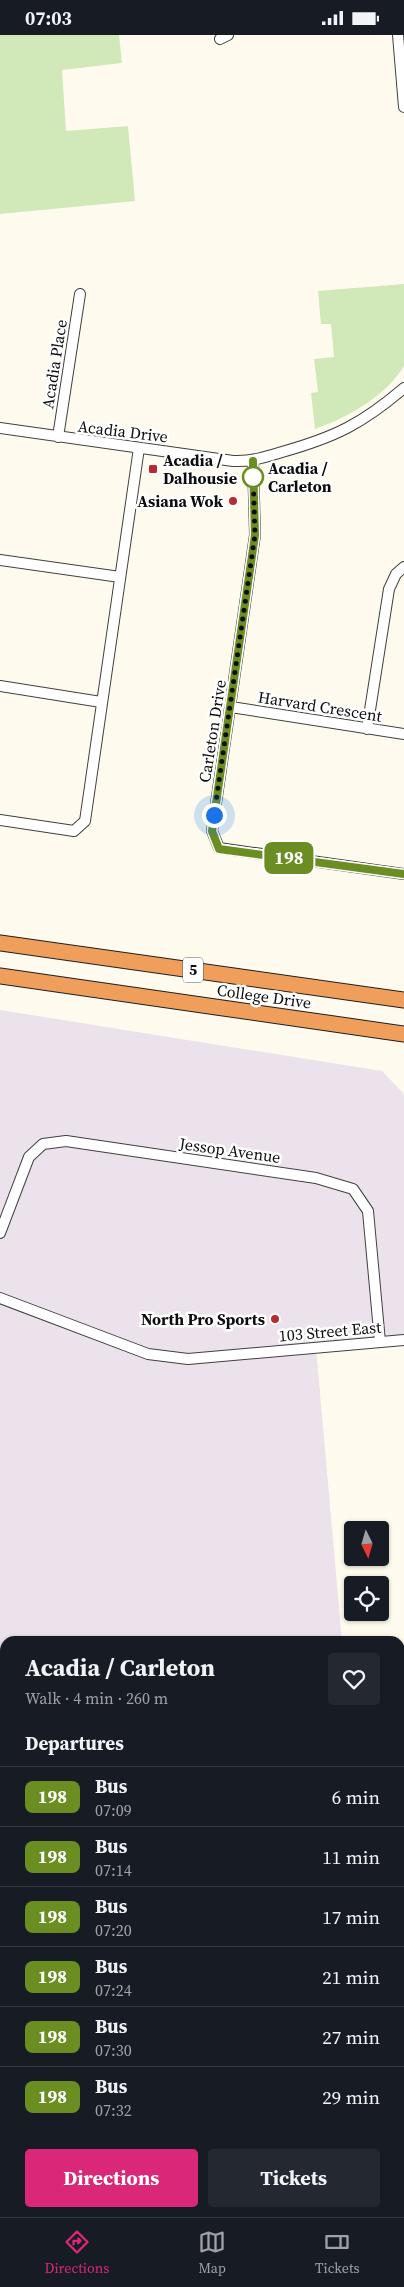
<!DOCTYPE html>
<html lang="en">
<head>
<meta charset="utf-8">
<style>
  :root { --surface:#171b24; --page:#242831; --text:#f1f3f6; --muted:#9ea1a6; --line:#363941; --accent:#db2777 }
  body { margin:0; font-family:"Source Serif 4",serif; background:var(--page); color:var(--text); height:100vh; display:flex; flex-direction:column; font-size:19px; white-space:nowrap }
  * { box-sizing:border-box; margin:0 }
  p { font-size:16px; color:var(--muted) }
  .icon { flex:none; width:28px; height:28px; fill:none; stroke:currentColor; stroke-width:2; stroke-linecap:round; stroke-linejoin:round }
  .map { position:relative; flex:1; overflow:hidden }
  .side { position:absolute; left:0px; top:1601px; width:405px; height:581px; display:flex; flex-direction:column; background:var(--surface); border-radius:15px 15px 0 0; box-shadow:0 1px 4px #0004 }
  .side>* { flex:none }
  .badge { padding:0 10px; border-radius:8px; font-size:18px; line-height:32px }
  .needle { width:32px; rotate:175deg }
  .controls { position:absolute; left:344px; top:1486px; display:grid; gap:10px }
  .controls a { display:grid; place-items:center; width:45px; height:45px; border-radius:5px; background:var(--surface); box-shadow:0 1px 4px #0004; font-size:25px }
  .you { position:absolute; width:25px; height:25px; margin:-12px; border:4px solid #fff; border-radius:50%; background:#1a73e8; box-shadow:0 0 0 8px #1a73e833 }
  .map>.badge { position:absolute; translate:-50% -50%; box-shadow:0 0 0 2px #fff }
  h2 { padding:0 25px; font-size:19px; line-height:45px }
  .round { display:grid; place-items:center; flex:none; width:52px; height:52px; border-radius:5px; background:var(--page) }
  .overview { display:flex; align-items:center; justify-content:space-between; height:85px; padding:0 25px }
  h1 { font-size:24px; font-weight:700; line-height:38px }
  .primary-button { display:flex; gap:10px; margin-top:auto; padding:10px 25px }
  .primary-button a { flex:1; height:58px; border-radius:5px; background:var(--accent); color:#fff; font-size:20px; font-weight:700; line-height:58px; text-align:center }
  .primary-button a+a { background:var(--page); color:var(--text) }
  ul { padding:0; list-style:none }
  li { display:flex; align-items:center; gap:15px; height:60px; padding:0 25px; border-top:1px solid var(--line) }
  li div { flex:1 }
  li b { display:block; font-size:19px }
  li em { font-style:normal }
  li .badge { min-width:55px; font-weight:700; text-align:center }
  .status { display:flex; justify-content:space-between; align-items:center; height:35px; padding:0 25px; background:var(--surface); direction:ltr }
  .status svg { height:14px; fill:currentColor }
  .menu { display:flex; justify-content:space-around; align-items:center; height:70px; border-top:1px solid var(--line); background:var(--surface); font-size:14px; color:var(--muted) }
  .menu a { display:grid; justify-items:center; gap:2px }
  .menu .selected { color:var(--accent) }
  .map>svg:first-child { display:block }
  .industrial { fill:#ebe2ec }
  .green { fill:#d1e8b9 }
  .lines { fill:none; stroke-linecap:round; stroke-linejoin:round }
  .minor-casing { stroke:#404040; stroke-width:12 }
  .highway-casing { stroke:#1e1e1e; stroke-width:17 }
  .minor { stroke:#fff; stroke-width:10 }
  .highway { stroke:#ef9e5b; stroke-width:15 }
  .rail { stroke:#b92a31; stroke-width:2.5 }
  .line-casing { stroke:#fff; stroke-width:11 }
  .line { stroke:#6b8e23; stroke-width:8 }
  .walk { stroke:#0d0d0d; stroke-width:5; stroke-dasharray:0 9 }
  .poi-dot { fill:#b92a31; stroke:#fff; stroke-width:2 }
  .stop-dot { fill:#fff; stroke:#6b8e23; stroke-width:2.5 }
  .labels { text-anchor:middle; stroke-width:5; stroke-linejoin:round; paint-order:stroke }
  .shield { fill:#fff; stroke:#565656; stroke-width:1 }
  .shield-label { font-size:15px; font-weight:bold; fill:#0d0d0d }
  .street-label { font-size:16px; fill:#0d0d0d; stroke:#fff }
  .poi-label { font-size:16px; font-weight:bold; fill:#0d0d0d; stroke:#fff; text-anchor:end }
  .stop-label { font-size:16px; font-weight:bold; fill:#0d0d0d; stroke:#fff; text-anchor:start }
</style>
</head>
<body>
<div class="status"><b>07:03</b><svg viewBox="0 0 49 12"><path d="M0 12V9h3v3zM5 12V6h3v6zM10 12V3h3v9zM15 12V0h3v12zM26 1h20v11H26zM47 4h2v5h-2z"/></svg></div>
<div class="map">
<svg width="404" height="2182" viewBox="0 0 404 2182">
  <rect width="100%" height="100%" fill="#fefbee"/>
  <path class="industrial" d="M 0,975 L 382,1036 L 404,1059 L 404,1304 L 316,1313 L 342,1606 L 5,1606 L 5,2016 L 0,2014 Z"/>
  <path class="green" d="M 0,0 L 119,0 L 122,28 L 62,35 L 66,96 L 128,91 L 135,166 L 0,179 Z
    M 404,249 L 404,331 C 386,361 347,383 315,394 L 311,358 L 318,357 L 314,324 L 334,322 L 331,289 L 321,289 L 318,256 Z
    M 400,1844 L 404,1844 L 404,2095 L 400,2077 Z"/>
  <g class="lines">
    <g class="minor-casing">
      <path id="minor" d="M 398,0 L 404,72
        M 220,4 L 228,0
        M 0,393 L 233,426 C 250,427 266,422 282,417 C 335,402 362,389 404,353
        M 58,402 L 80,259
        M 253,426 L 255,500 L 212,796 L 219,813 L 404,839
        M 0,525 L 120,542
        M 0,651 L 101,667
        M 231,672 L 404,699
        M 367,694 L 389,554 L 396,539 L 404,532
        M 0,785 L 74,796 L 85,786 L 139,413
        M 0,1198 L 29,1122 L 43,1109 L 66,1106 L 316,1143 L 353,1154 L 368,1176 L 380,1307
        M 0,1263 L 148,1319 L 188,1324 L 404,1305
        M 0,1730 L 5,1731
        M 400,1845 L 404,1844
        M 0,2002 L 5,2004
        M 400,2154 L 404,2156"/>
    </g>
    <g class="highway-casing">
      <path id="highway" d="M 0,908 L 404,965
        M 0,941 L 404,999"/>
    </g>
    <use href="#minor" class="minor"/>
    <use href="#highway" class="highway"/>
    <path class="rail" d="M 400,2120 L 404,2139
      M 0,2155 L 5,2157
      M 60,2178 L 72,2182
      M 0,2181 L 2,2182"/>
  </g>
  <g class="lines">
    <g class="line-casing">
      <path id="line" d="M 253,426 L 255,500 L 212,796 L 219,814 L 404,839"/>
    </g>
    <use href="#line" class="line"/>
    <path class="walk" d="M 214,780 L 255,500 L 253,436 L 253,442"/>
  </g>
  <g class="poi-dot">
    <rect x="148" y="429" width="10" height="10" rx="2.5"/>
    <circle cx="233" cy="466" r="5"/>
    <circle cx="275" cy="1284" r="5"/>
  </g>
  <circle class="stop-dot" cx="253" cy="442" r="10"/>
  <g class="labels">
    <rect class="shield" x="183" y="922.5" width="20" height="25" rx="4"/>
    <g class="shield-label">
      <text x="193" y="940">5</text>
    </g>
    <g class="street-label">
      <text transform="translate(54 329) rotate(-81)" y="6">Acadia Place</text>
      <text transform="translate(123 396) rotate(7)" y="6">Acadia Drive</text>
      <text transform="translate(320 671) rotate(9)" y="6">Harvard Crescent</text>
      <text transform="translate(212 696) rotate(-81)" y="6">Carleton Drive</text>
      <text transform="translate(264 961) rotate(8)" y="6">College Drive</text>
      <text transform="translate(230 1115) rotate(8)" y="6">Jessop Avenue</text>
      <text transform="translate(330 1296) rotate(-5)" y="6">103 Street East</text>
    </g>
    <g class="poi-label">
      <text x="163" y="431" text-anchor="start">Acadia /<tspan x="163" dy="18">Dalhousie</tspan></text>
      <text x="223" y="472">Asiana Wok</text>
      <text x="265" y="1290">North Pro Sports</text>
    </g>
    <g class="stop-label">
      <text x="268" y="439">Acadia /<tspan x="268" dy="18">Carleton</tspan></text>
    </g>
  </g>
</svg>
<div class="controls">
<a><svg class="needle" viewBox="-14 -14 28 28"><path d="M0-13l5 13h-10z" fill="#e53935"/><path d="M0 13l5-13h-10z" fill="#9ea1a6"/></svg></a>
<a><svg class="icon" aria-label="locate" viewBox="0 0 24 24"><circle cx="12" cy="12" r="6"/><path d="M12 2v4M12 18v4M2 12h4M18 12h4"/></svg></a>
</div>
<div class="you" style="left:214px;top:780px"></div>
<b class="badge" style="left:289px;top:823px;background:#6b8e23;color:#fff">198</b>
<section class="side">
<div class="overview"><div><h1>Acadia / Carleton</h1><p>Walk · 4 min · 260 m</p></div><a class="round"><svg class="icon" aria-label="heart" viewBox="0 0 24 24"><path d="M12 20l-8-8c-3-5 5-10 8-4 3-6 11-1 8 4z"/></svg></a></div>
<h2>Departures</h2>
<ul>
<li><span class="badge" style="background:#6b8e23;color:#fff">198</span><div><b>Bus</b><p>07:09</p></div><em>6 min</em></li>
<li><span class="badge" style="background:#6b8e23;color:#fff">198</span><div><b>Bus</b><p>07:14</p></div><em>11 min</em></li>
<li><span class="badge" style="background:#6b8e23;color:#fff">198</span><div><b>Bus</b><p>07:20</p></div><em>17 min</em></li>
<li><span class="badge" style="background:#6b8e23;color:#fff">198</span><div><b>Bus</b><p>07:24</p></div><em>21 min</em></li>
<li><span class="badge" style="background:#6b8e23;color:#fff">198</span><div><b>Bus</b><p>07:30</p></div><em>27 min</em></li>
<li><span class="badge" style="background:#6b8e23;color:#fff">198</span><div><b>Bus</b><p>07:32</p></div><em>29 min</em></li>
</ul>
<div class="primary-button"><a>Directions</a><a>Tickets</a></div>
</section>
</div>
<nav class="menu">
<a class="selected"><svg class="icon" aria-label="directions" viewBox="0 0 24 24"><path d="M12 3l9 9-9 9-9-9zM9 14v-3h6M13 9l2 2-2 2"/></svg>Directions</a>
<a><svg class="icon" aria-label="map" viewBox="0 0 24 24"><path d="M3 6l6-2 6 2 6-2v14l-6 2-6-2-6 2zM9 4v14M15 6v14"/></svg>Map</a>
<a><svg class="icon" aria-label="tickets" viewBox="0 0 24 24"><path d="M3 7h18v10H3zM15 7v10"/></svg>Tickets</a>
</nav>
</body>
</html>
